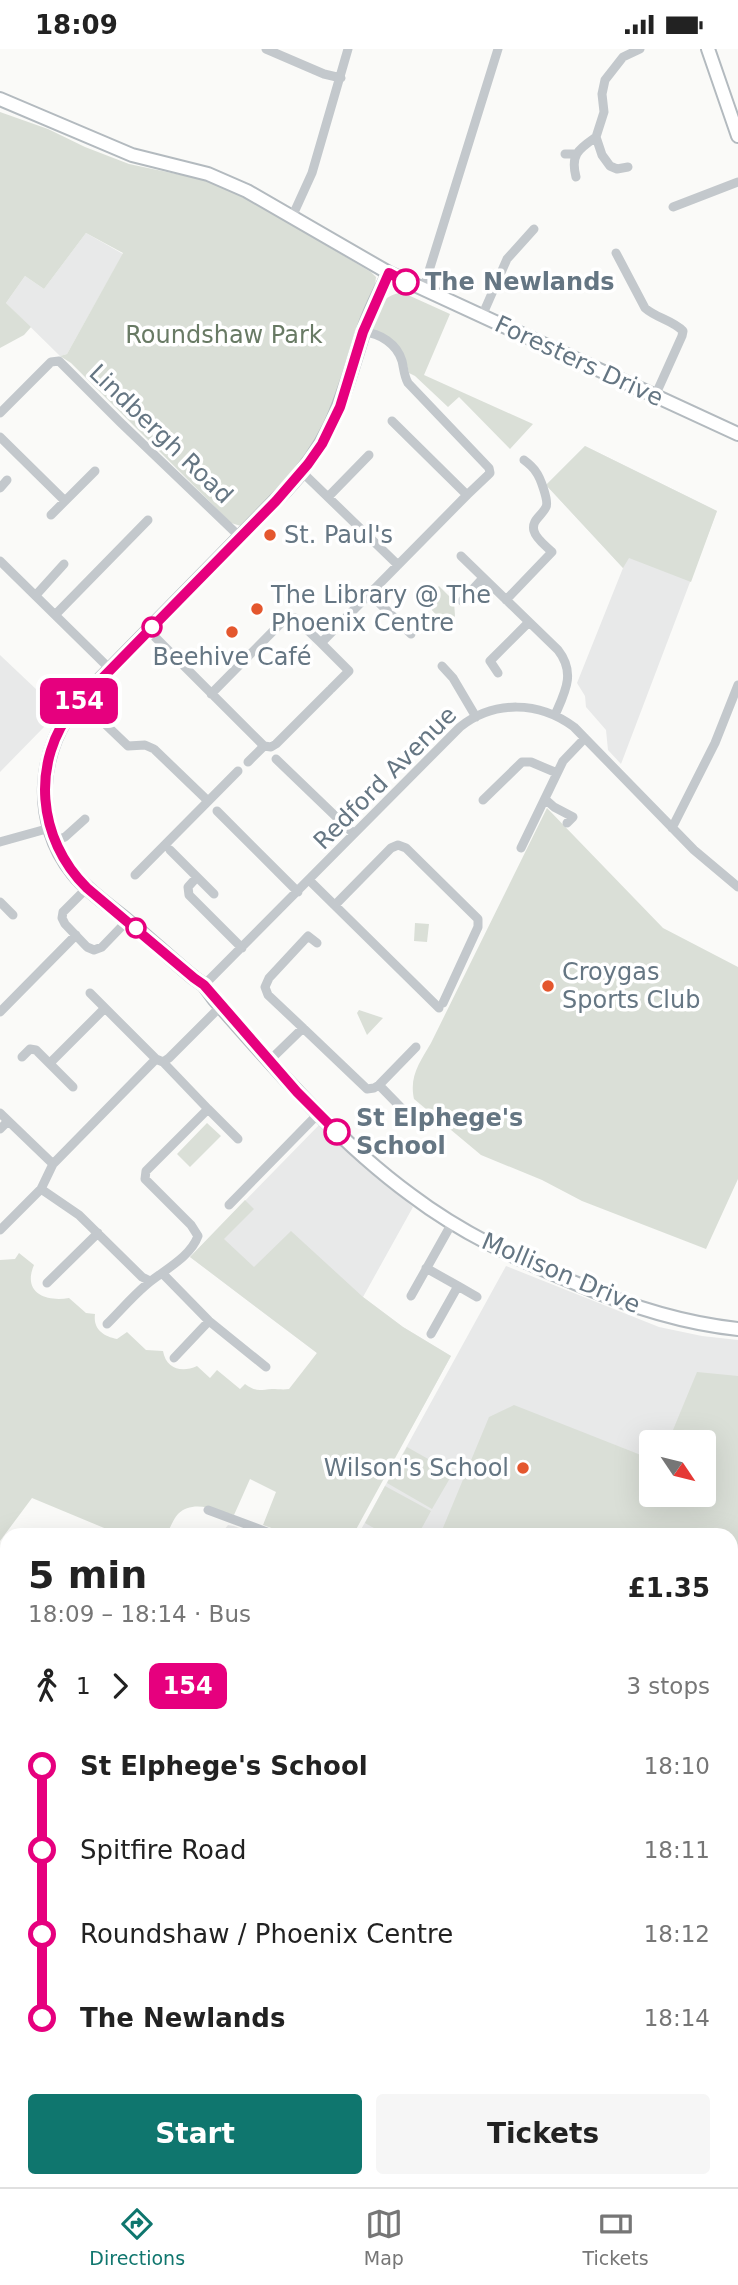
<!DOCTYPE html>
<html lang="en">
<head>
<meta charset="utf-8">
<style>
  :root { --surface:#fff; --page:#f6f6f6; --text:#222; --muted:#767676; --line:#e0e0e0; --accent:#0f766e }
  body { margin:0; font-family:"DejaVu Sans",sans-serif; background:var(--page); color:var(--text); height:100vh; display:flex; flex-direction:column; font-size:26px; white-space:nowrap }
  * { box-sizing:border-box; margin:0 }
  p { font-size:23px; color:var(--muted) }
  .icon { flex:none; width:38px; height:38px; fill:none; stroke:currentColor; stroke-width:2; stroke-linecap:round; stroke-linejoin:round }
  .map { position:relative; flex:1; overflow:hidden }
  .panel { position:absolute; left:0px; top:1479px; width:738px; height:660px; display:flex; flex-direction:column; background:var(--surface); border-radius:21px 21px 0 0; box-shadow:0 7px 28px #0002 }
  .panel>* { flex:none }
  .badge { padding:0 14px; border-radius:10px; font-size:24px; line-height:46px }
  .needle { width:46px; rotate:125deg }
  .controls { position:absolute; left:639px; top:1381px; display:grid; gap:14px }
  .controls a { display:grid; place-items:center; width:77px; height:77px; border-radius:7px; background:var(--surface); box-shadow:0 7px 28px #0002; font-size:35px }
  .map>.badge { position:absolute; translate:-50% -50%; box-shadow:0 0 0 4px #fff }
  .legs { display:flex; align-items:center; gap:10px; height:77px; padding:0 28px; font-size:23px }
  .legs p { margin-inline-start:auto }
  .overview { display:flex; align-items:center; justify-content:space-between; height:119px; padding:0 28px }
  h1 { font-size:38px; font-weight:800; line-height:52px }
  .action { display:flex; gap:14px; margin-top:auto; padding:14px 28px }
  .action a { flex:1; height:80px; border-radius:7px; background:var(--accent); color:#fff; font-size:28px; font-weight:800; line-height:80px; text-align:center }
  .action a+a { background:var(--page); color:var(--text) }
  ul { padding:0 28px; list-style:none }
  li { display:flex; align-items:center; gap:24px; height:84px; font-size:26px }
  li i { display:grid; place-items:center; width:10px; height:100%; margin:0 9px; background:currentColor }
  li i::after { content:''; width:18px; height:18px; margin:-9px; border:5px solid; border-radius:50%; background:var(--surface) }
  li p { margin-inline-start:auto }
  li:first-child i { background:linear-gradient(#0000 50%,currentColor 0) }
  li:last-child i { background:linear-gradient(currentColor 50%,#0000 0) }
  .status { display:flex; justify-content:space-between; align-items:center; height:49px; padding:0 35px; background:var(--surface); direction:ltr }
  .status svg { height:19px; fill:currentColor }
  .tabs { display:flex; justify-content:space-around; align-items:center; height:98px; border-top:2px solid var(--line); background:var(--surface); font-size:19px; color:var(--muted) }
  .tabs a { display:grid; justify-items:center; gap:4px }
  .tabs .active { color:var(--accent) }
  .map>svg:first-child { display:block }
  .built { fill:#e8e9e9; fill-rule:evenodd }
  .green { fill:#dadfd7 }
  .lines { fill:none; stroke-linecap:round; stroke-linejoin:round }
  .secondary-casing { stroke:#b3babf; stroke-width:16 }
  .highway-casing { stroke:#b4b9bd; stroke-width:19 }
  .street { stroke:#c3c8cc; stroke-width:9 }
  .secondary { stroke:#fff; stroke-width:12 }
  .highway { stroke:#fff; stroke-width:16 }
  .line-1-casing { stroke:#fff; stroke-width:16 }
  .line-1 { stroke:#e6007e; stroke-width:10 }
  .stop-1-dot { fill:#fff; stroke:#e6007e; stroke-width:3.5 }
  .poi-dot { fill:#e4572e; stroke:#fff; stroke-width:2.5 }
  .labels { text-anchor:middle; stroke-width:7; stroke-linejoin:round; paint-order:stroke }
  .stop-label { font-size:24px; font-weight:bold; fill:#657683; stroke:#fff; text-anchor:start }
  .park-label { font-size:24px; fill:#687a64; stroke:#fff }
  .street-label { font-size:24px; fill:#657683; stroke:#fff }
  .poi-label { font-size:24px; fill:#657683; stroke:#fff; text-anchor:start }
</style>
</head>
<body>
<div class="status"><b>18:09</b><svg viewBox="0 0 49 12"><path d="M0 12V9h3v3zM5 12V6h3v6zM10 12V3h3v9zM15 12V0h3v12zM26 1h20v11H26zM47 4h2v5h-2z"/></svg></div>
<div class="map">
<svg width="738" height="2138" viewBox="0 0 738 2138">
  <rect width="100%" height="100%" fill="#fafaf8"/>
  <path class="built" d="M 86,184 L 123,205 L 67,305 L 60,307 L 6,254 L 25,227 L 44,240 Z
    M 585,397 L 717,462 L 621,715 L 608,701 L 606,681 L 586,658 L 585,647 L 577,634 L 623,519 L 546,436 Z
    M 0,606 L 56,659 L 45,677 L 0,723 Z
    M 320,1075 L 413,1158 L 363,1248 L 403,1278 L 451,1307 L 409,1383 L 312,1312 L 317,1304 L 190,1208 Z
    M 506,1217 L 659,1278 L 702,1287 L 738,1291 L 738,1562 L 732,1579 L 732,1486 L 358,1486 ZM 651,1393 L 704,1393 L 704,1446 L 651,1446 Z
    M 228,1476 L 234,1477 L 259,1486 L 220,1486 Z
    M 0,1627 L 7,1631 L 7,2035 L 2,2032 L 0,2026 Z
    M 216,2132 L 683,2132 L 685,2138 L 230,2138 Z"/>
  <path class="green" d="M 0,63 L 48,80 L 85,98 L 129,115 L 205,131 L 244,147 L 371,223 L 376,228 C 375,246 364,261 359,278 C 345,323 332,367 307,407 C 289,433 263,454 241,477 L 231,474 L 71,314 L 60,307 L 67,305 L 123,204 L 86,184 L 44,240 L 25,227 L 6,254 L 31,278 L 24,286 L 0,299 Z
    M 399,244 L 408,246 L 450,265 L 424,326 L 533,375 L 510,400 L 459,348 L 448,358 L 415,327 L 409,324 L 407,316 L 369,279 C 377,262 378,249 399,244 Z
    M 585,397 L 717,462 L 691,533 L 629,509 L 623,519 L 546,436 Z
    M 439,537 L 454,552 L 455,567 L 450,573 L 439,569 L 430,559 L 431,553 L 427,550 Z
    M 547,759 L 663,879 L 738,918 L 738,1130 L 706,1200 L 582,1152 L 542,1131 L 481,1106 L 414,1050 C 409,1027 420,1013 431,994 Z
    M 415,874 L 429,875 L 427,893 L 414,892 Z
    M 359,961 L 383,969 L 367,986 L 357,964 Z
    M 207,1074 L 221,1087 L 190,1118 L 177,1105 Z
    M 245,1151 L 254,1160 L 224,1190 L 254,1218 L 291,1182 L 363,1248 L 403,1278 L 451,1307 L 353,1486 L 291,1486 L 263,1476 L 276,1443 L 250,1430 L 234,1466 C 218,1461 192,1450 178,1465 C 173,1470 170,1480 166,1486 L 121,1486 L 32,1449 L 0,1492 L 0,1211 L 15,1210 L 19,1204 L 34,1216 C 22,1244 46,1253 69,1249 L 86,1264 L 95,1265 C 93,1280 103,1287 117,1290 L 127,1283 L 146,1301 L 163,1302 C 166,1320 182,1324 197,1317 L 210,1329 L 217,1321 L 240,1340 L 245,1335 C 256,1343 259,1341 272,1340 C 278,1340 283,1341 289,1340 L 317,1304 L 190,1208 Z
    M 697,1323 L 738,1327 L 738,1562 L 732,1579 L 732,1486 L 440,1486 L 489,1368 L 514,1356 L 651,1410 L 651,1446 L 704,1446 L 704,1393 L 668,1393 Z
    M 407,1398 L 453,1424 L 432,1460 L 387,1434 Z
    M 385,1437 L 431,1462 L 418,1486 L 386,1486 L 365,1474 Z
    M 7,1557 L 7,1631 L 0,1627 L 0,1572 Z"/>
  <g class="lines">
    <g class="secondary-casing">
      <path id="secondary" d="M 708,0 L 738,87
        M 0,50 L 132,106 L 208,125 L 247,142 L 389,224 L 738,385
        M 389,224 C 380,244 369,263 363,284 C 342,350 334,390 284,443 L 80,651 C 37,698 32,773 73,824 C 88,843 110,857 129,873 C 151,891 172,911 194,929 L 204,936 L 215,951 C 276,1020 336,1091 411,1146 C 461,1184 517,1210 575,1234 C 628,1257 680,1274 738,1280
        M 732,1606 L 738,1589
        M 695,2132 L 696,2138"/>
    </g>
    <g class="highway-casing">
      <path id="highway" d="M 0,2041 L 7,2046
        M 181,2132 L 194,2138"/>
    </g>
    <path class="street" d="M 266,0 L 324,25 L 341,29
      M 565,105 L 576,105
      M 628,118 L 617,120 L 610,117 L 602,106 L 596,88 L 604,63 L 602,45 L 605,31 L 623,8 L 640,0
      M 576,128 C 570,105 579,100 596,88
      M 673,158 L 738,133
      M 292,168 L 312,124 L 348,0
      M 616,204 L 645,259 C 656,269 672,271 683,282 L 682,287 L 655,347
      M 423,241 L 498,0
      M 482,267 L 507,210 L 534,180
      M 363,283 C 380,284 397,295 402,312 C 404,320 404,327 408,334 L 489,419 L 490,424 L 487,427 L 467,446
      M 0,364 L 51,313 L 59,312 L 120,373 L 240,488
      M 0,388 L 65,452
      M 302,423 L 398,516
      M 0,439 L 7,431
      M 328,448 L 369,406
      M 51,466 L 95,422
      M 461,507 L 558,601 C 576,624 565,643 555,666
      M 0,512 L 110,620
      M 370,545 L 411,585
      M 36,546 L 64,515
      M 506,551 L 552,503 C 546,497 536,490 534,482 C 531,471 542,467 546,458 C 549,452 540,428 536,423 C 533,418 528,414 524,411
      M 462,552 L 483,529
      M 56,565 L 148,471
      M 148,581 L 264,697
      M 321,594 L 349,622 L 331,640
      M 442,617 L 453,629 L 476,668
      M 498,624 L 490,612 L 529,573
      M 211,645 L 287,568 L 295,569 L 321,594 L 467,446 L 392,372
      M 80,651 L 128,697 L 145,696 L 154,700 L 207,751
      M 276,710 L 354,785
      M 248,713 L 264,697 L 271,698 L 276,695 L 330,641
      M 545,750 L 554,758 L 573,768 L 567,774
      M 483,751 L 522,713 L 531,713 L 557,724
      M 217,762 L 298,843
      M 672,779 L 715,694 L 738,636
      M 54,792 L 65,788 L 85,770
      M 0,793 L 50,779
      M 521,799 L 563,712 L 585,689
      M 170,801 L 214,845
      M 135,826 L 238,722
      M 197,828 L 188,838 L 189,846 L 242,899
      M 310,832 L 439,959
      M 87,839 L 63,863 L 62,869 L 65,875 L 87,898 L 94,901 L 102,898 L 127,872
      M 0,853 L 13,866
      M 335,856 L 391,799 L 398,796 L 406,799 L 478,870 L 478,878 L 443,954
      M 204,936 L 460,678 C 494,651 539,652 574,678 L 694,801 L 738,838
      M 90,944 L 156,1010
      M 0,963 L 76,886
      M 303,979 L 367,1040 L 374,1039 L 379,1036 L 416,998
      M 22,1008 L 30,1000 L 36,1001 L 73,1038
      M 269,1012 L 303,979 L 268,946 L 265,938 L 269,929 L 308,887 L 317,894
      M 50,1014 L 105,959
      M 379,1036 L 415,1073
      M 208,1060 L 238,1090
      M 0,1064 L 53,1115
      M 0,1080 L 8,1072
      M 229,1156 L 318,1065
      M 0,1181 L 41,1140
      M 426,1219 L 458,1237
      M 163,1225 L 209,1272 L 266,1318
      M 150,1232 L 142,1228 L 79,1166 L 41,1140 L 53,1115 L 156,1010 L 163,1013 L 169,1009 L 221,957
      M 47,1234 L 98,1184
      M 411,1247 L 452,1174
      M 107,1275 C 120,1262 132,1248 146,1236 C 162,1222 190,1209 198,1187 L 191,1176 L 145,1130 L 146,1122 L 208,1060 L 163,1013
      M 431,1285 L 458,1237 L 477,1248
      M 174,1309 L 209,1272
      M 208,1461 L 275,1486
      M 732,1730 L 738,1732
      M 0,1767 L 7,1770
      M 0,1939 L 7,1924
      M 732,1985 L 738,1982
      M 732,2109 L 738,2112
      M 273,2138 L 276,2132
      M 283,2138 L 286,2132"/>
    <use href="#secondary" class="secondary"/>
    <use href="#highway" class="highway"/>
  </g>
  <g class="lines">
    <g class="line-1-casing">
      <path id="line-1" d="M 337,1083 L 297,1043 L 204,936 L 194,929 L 87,839 C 37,790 30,712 75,657 L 276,452 L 308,415 L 322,395 L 340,358 L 363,283 L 389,224 L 406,233"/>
    </g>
    <use href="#line-1" class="line-1"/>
  </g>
  <g class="stop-1-dot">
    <circle cx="406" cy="233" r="12"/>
    <circle cx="152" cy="578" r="9"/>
    <circle cx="136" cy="879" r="9"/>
    <circle cx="337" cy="1083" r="12"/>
  </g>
  <g class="poi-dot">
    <circle cx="270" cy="486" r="7"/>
    <circle cx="257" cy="560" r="7"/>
    <circle cx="232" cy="583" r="7"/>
    <circle cx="548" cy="937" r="7"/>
    <circle cx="523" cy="1419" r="7"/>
  </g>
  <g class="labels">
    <g class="stop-label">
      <text x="425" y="241">The Newlands</text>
      <text x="356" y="1077">St Elphege's<tspan x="356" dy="28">School</tspan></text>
    </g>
    <g class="park-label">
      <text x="224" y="294">Roundshaw Park</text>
    </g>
    <g class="street-label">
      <text transform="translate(579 312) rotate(25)" y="8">Foresters Drive</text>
      <text transform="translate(161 385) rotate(44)" y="8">Lindbergh Road</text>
      <text transform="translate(385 729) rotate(-45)" y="8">Redford Avenue</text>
      <text transform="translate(561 1224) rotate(23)" y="8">Mollison Drive</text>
    </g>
    <g class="poi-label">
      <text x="284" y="494">St. Paul's</text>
      <text x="271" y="554">The Library @ The<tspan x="271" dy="28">Phoenix Centre</tspan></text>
      <text x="232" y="616" text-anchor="middle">Beehive Café</text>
      <text x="562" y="931">Croygas<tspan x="562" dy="28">Sports Club</tspan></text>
      <text x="509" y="1427" text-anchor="end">Wilson's School</text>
    </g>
  </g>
</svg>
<div class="controls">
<a><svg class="needle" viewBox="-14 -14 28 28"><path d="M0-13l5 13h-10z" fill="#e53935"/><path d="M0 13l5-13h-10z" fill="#767676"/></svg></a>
</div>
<b class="badge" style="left:79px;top:652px;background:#e6007e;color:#fff">154</b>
<section class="panel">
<div class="overview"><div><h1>5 min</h1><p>18:09 – 18:14 · Bus</p></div><b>£1.35</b></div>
<div class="legs"><svg class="icon" aria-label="walk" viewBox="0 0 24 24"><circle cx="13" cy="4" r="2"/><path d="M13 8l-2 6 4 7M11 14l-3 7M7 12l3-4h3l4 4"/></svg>1<svg class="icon" aria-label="forward" viewBox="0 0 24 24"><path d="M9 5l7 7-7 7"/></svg><b class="badge" style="background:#e6007e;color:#fff">154</b><p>3 stops</p></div>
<ul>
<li><i style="color:#e6007e"></i><b>St Elphege's School</b><p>18:10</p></li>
<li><i style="color:#e6007e"></i><span>Spitfire Road</span><p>18:11</p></li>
<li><i style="color:#e6007e"></i><span>Roundshaw / Phoenix Centre</span><p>18:12</p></li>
<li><i style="color:#e6007e"></i><b>The Newlands</b><p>18:14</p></li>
</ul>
<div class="action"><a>Start</a><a>Tickets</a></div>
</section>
</div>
<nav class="tabs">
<a class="active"><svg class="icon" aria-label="directions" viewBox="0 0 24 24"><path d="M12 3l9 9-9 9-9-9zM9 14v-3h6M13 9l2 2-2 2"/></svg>Directions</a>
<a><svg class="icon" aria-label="map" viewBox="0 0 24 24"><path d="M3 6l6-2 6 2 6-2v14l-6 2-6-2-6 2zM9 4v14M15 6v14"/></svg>Map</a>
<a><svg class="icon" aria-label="tickets" viewBox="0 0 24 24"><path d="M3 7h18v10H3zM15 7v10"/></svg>Tickets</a>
</nav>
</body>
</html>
